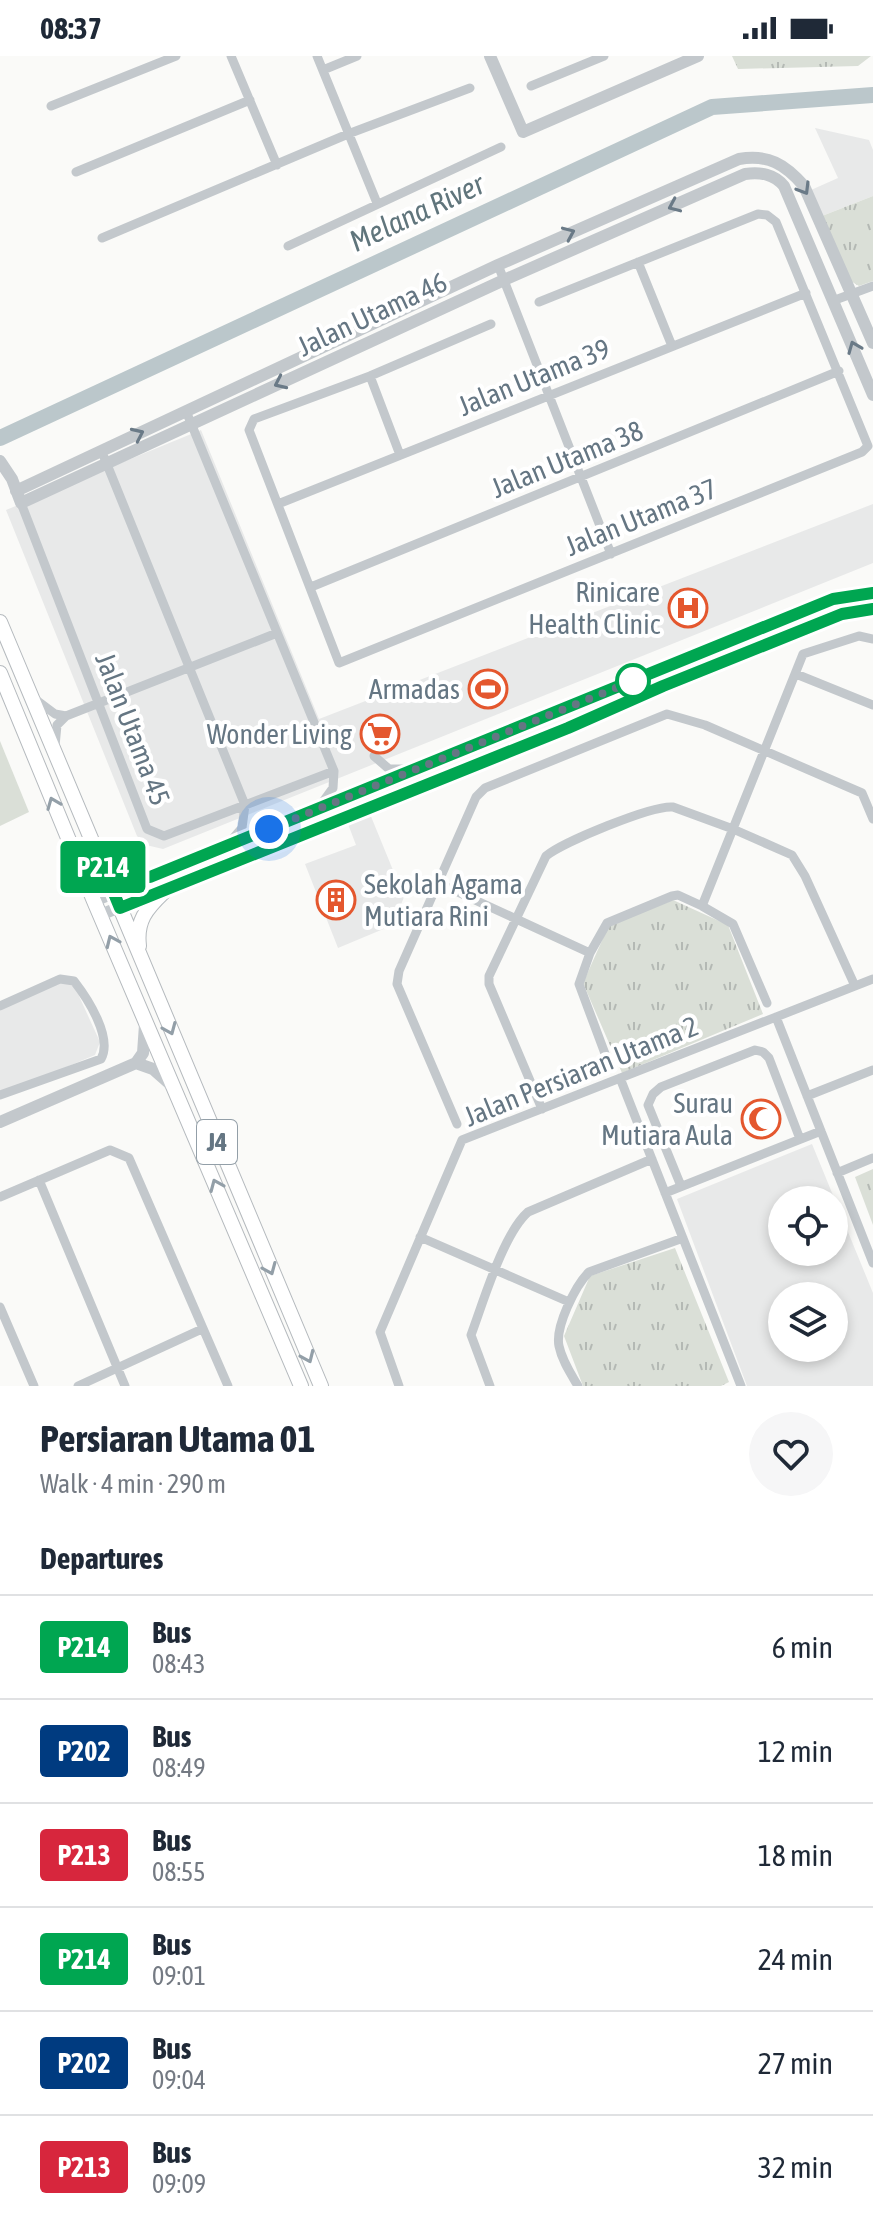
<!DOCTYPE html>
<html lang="en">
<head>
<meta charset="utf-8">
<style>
  :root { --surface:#fff; --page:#f6f6f7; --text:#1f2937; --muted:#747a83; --line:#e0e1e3 }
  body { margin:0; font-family:"Asap Condensed",sans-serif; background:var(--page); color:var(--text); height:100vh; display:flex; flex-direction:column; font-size:30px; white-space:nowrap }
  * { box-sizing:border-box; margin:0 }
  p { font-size:26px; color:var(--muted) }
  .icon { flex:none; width:44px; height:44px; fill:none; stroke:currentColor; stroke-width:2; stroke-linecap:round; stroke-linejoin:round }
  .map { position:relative; height:1330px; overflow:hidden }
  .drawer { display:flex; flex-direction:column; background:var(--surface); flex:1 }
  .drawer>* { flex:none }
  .badge { padding:0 16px; border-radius:6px; font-size:28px; line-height:52px }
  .buttons { position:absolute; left:768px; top:1130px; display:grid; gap:16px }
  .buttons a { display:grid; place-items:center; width:80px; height:80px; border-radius:50%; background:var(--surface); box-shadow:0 4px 12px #0003; font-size:40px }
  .you { position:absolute; width:40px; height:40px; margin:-20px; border:6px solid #fff; border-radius:50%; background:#1a73e8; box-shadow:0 0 0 12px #1a73e833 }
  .map>.badge { position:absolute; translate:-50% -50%; box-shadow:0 0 0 4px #fff }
  h2 { padding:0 40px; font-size:30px; line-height:72px }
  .round { display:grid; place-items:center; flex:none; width:84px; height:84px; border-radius:42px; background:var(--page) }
  .headline { display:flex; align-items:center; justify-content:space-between; height:136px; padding:0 40px }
  h1 { font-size:38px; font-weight:700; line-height:60px }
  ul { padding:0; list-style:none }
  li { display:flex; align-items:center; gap:24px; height:104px; padding:0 40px; border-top:2px solid var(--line) }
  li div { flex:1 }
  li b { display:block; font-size:30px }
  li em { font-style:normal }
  li .badge { min-width:88px; font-weight:700; text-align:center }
  .status { display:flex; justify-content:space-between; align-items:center; height:56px; padding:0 40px; background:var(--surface); direction:ltr }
  .status svg { height:22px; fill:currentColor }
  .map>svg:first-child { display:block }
  .built { fill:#e8e9e9; fill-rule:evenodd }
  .green { fill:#dadfd7 }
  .park { fill:url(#park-tufts) }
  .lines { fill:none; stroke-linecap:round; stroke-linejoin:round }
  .river { stroke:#bbc7cb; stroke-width:16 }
  .primary-casing { stroke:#b5babe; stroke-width:16 }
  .minor { stroke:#c3c8cc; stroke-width:9 }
  .tertiary { stroke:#c3c8cc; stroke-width:12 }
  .primary { stroke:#fff; stroke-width:14 }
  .oneway { stroke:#6a7a87 }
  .oneway2 { stroke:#939fa8 }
  .line-casing { stroke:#fff; stroke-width:18 }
  .line { stroke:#00a651; stroke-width:12 }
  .walk { stroke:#657683; stroke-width:8; stroke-dasharray:0 14.4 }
  .stop-dot { fill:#fff; stroke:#00a651; stroke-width:4 }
  .labels { text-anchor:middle; stroke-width:8; stroke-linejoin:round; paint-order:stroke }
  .shield { fill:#fff; stroke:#939fa8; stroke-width:2 }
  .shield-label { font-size:26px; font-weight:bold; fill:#657683 }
  .street-label { font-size:28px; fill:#657683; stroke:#fff }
  .poi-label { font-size:28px; fill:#657683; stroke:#fff; text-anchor:end }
  .water-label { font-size:30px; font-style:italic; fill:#60757c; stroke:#fff }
</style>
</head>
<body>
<div class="status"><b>08:37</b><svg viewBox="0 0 49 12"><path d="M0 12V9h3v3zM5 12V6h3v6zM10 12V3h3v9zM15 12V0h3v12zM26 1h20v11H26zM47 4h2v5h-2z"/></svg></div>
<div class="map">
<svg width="873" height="1330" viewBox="0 0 873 1330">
  <defs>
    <pattern id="park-tufts" width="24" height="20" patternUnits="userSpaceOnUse" patternTransform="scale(2)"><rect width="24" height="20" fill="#dadfd7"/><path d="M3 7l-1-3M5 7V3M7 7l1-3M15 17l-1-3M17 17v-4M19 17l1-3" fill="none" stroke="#b4b9b4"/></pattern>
  </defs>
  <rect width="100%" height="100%" fill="#fafaf8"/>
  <path class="built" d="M 815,72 L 869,84 L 873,94 L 873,140 L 822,160 L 811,134 L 838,122 Z
    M 201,374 L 319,663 L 873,448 L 873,507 L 163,793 L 146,789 L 137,780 L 6,454 Z
    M 370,758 L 404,841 L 393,869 L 338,892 L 305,808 L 356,789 L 348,768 Z
    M 61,926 L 74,929 L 100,986 L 95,999 L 0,1039 L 0,953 Z
    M 812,1088 L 873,1237 L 873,1330 L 747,1330 L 677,1143 ZM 782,1144 L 834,1144 L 834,1196 L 782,1196 ZM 782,1240 L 834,1240 L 834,1292 L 782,1292 Z"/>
  <path class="green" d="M 0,685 L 29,756 L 0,770 Z"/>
  <path class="park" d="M 732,0 L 871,0 L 858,10 L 738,13 Z
    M 873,140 L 873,225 L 859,230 L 849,224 L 822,160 Z
    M 673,844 L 728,869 L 763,958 L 622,1017 L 583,927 L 609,869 Z
    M 873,1113 L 873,1169 L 855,1121 Z
    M 675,1192 L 729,1326 L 721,1330 L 583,1330 L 564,1280 L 590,1220 Z"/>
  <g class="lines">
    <path class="river" d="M 0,382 L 712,51 L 873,39"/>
    <g class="primary-casing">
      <path id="primary" d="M 0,566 L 321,1330
        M 0,617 L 94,845 L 301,1330
        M 100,799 C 119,815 125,820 150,821
        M 139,890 C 136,865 146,853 164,836"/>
    </g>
    <path class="minor" d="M 231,0 L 277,109
      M 317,0 L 377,147
      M 323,14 L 357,0
      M 531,30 L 604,0
      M 51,50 L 176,0
      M 76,116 L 250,44
      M 102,182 L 348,78 L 470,32
      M 288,190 L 501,91
      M 638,206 L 672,290
      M 498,209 L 611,498
      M 835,244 L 873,230
      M 491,268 L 370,320 L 254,363 L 249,374 L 339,607 L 862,396 L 868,390 L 776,166 L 767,159 L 758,158 L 539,246
      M 370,320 L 400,399
      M 186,355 L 334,715 L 333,732 L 320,750
      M 104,401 L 245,749 L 242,772 L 230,786
      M 21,447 L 147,773 L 164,780 L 334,715
      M 278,448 L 806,237
      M 311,531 L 839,315
      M 796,618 L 873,649
      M 35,643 L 55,658 L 66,660
      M 55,690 L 57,669 L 66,660 L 277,577
      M 374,700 L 389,713 L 414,713
      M 438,827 L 590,897
      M 702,850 L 803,598 L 859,580 L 873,583
      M 0,950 L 60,923 L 74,925 C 88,943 113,982 101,1003 L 0,1039
      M 776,961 L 873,1207
      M 607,1003 L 579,928 L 590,897 L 607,867 L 672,840 L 678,839 L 702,850 L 733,868 L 767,947
      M 620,1022 L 741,1330
      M 807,1040 L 873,1014
      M 542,1053 L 489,928 L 489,920 L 546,800 C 563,786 652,749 673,751 L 733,773 L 792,799 L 805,820 L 855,930
      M 457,1068 L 397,928 L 399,915 L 476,741 L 485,732 L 667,658 L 705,669 L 862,737 L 873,763
      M 837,1117 L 873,1102
      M 39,1124 L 125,1330
      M 681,1130 L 648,1049 L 653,1038 L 661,1031 L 755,994 L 763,996 L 769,1002 L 800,1083
      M 665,1137 L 821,1075
      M 0,1141 L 110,1094 L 129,1102 L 228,1330
      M 420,1181 L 569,1246
      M 0,1251 L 34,1330
      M 78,1330 L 202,1273
      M 399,1330 L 380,1276 L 462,1084 L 873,923
      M 490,1330 L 471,1279 C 483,1247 503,1178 528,1156 L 652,1103
      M 578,1330 C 571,1318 562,1305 559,1290 C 555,1271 575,1230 589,1216 L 683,1182"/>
    <path class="tertiary" d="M 490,0 L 523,76 L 698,0
      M 0,405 L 12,423 L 21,447 L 504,224 L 745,118 C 761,116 774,118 784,130 L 873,339
      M 16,435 L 498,209 L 739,103 C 768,98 785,108 804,130 L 873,287
      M 94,845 L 833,543 L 873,537
      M 100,859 L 568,672 L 663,630 L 842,558 L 873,553
      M 136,1007 L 153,1013 L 170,1028
      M 136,1007 L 143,997 L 145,969
      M 0,1066 L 136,1007"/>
    <use href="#primary" class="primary"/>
  </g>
  <defs><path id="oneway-chevron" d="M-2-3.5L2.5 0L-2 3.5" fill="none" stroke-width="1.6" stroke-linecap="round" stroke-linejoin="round" transform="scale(2)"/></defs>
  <g class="oneway">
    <use href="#oneway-chevron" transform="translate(804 133) rotate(59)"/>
    <use href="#oneway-chevron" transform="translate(674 150) rotate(156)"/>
    <use href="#oneway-chevron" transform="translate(569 177) rotate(-24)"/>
    <use href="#oneway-chevron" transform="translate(854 291) rotate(-112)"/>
    <use href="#oneway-chevron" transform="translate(280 327) rotate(155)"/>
    <use href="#oneway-chevron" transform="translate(138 378) rotate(-25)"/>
  </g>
  <g class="oneway2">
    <use href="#oneway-chevron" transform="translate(53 747) rotate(-112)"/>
    <use href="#oneway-chevron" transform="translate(112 885) rotate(-114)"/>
    <use href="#oneway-chevron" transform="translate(170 973) rotate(67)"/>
    <use href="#oneway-chevron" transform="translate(216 1129) rotate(-113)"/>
    <use href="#oneway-chevron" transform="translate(270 1213) rotate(67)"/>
    <use href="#oneway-chevron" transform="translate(308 1301) rotate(66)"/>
  </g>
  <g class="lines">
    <g class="line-casing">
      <path id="line" d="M 873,537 L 833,543 L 150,821 C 123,820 116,813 97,796 L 120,852 L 568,672 L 663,630 L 842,558 L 873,553"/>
    </g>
    <use href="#line" class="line"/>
    <path class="walk" d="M 269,773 L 633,625"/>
  </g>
  <defs>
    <g id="hospital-ring" transform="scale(2)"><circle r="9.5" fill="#fff" stroke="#e4572e" stroke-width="1.5"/><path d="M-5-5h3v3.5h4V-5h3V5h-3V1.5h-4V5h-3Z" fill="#e4572e"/></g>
    <g id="stadium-ring" transform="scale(2)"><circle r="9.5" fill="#fff" stroke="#e4572e" stroke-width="1.5"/><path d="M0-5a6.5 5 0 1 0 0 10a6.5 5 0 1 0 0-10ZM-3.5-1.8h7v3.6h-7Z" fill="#e4572e"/></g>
    <g id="supermarket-ring" transform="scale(2)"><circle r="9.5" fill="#fff" stroke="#e4572e" stroke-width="1.5"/><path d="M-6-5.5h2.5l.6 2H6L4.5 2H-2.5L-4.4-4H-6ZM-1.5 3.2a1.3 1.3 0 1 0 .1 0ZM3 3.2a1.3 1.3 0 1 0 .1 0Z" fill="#e4572e"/></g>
    <g id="building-ring" transform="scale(2)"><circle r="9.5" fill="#fff" stroke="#e4572e" stroke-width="1.5"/><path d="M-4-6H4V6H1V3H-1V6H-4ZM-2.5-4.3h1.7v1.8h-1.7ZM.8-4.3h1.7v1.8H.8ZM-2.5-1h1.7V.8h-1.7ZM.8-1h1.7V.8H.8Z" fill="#e4572e"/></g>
    <g id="mosque-ring" transform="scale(2)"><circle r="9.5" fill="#fff" stroke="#e4572e" stroke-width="1.5"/><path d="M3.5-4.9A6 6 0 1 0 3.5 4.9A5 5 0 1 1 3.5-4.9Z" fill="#e4572e"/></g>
  </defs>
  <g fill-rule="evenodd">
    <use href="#hospital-ring" x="688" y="552"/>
    <use href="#stadium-ring" x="488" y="633"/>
    <use href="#supermarket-ring" x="380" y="678"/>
    <use href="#building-ring" x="336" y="844"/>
    <use href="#mosque-ring" x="761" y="1063"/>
  </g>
  <circle class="stop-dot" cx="633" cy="625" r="16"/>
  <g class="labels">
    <rect class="shield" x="197" y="1064" width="40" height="44" rx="6"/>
    <g class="shield-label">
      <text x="217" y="1095">J4</text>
    </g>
    <g class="street-label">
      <text transform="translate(372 258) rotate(-25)" y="10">Jalan Utama 46</text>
      <text transform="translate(534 321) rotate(-22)" y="10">Jalan Utama 39</text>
      <text transform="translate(567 403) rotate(-22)" y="10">Jalan Utama 38</text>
      <text transform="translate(641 461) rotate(-22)" y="10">Jalan Utama 37</text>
      <text transform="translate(133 673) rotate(69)" y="10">Jalan Utama 45</text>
      <text transform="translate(581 1015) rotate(-22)" y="10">Jalan Persiaran Utama 2</text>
    </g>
    <g class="poi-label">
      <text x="660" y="546">Rinicare<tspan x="660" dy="32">Health Clinic</tspan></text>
      <text x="460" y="643">Armadas</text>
      <text x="352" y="688">Wonder Living</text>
      <text x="364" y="838" text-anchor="start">Sekolah Agama<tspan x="364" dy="32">Mutiara Rini</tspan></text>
      <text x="733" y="1057">Surau<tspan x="733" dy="32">Mutiara Aula</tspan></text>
    </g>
    <g class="water-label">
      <text transform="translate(417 157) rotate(-25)" y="10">Melana River</text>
    </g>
  </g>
</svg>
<div class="buttons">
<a><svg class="icon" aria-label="locate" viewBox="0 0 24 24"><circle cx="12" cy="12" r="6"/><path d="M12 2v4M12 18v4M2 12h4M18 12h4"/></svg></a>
<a><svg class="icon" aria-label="layers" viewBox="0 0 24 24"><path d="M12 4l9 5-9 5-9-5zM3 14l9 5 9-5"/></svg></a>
</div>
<div class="you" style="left:269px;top:773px"></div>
<b class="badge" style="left:103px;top:811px;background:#00a651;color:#fff">P214</b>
</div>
<section class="drawer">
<div class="headline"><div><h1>Persiaran Utama 01</h1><p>Walk · 4 min · 290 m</p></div><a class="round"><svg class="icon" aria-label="heart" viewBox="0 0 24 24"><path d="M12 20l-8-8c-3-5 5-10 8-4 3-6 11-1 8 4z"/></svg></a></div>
<h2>Departures</h2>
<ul>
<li><span class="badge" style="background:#00a651;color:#fff">P214</span><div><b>Bus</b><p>08:43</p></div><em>6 min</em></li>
<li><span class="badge" style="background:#003b80;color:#fff">P202</span><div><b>Bus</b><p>08:49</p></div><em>12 min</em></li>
<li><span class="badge" style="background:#d7263d;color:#fff">P213</span><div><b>Bus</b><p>08:55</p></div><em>18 min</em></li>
<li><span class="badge" style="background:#00a651;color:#fff">P214</span><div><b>Bus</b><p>09:01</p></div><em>24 min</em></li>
<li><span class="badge" style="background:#003b80;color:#fff">P202</span><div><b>Bus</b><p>09:04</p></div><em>27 min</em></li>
<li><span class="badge" style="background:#d7263d;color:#fff">P213</span><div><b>Bus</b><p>09:09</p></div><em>32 min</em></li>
</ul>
</section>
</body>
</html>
